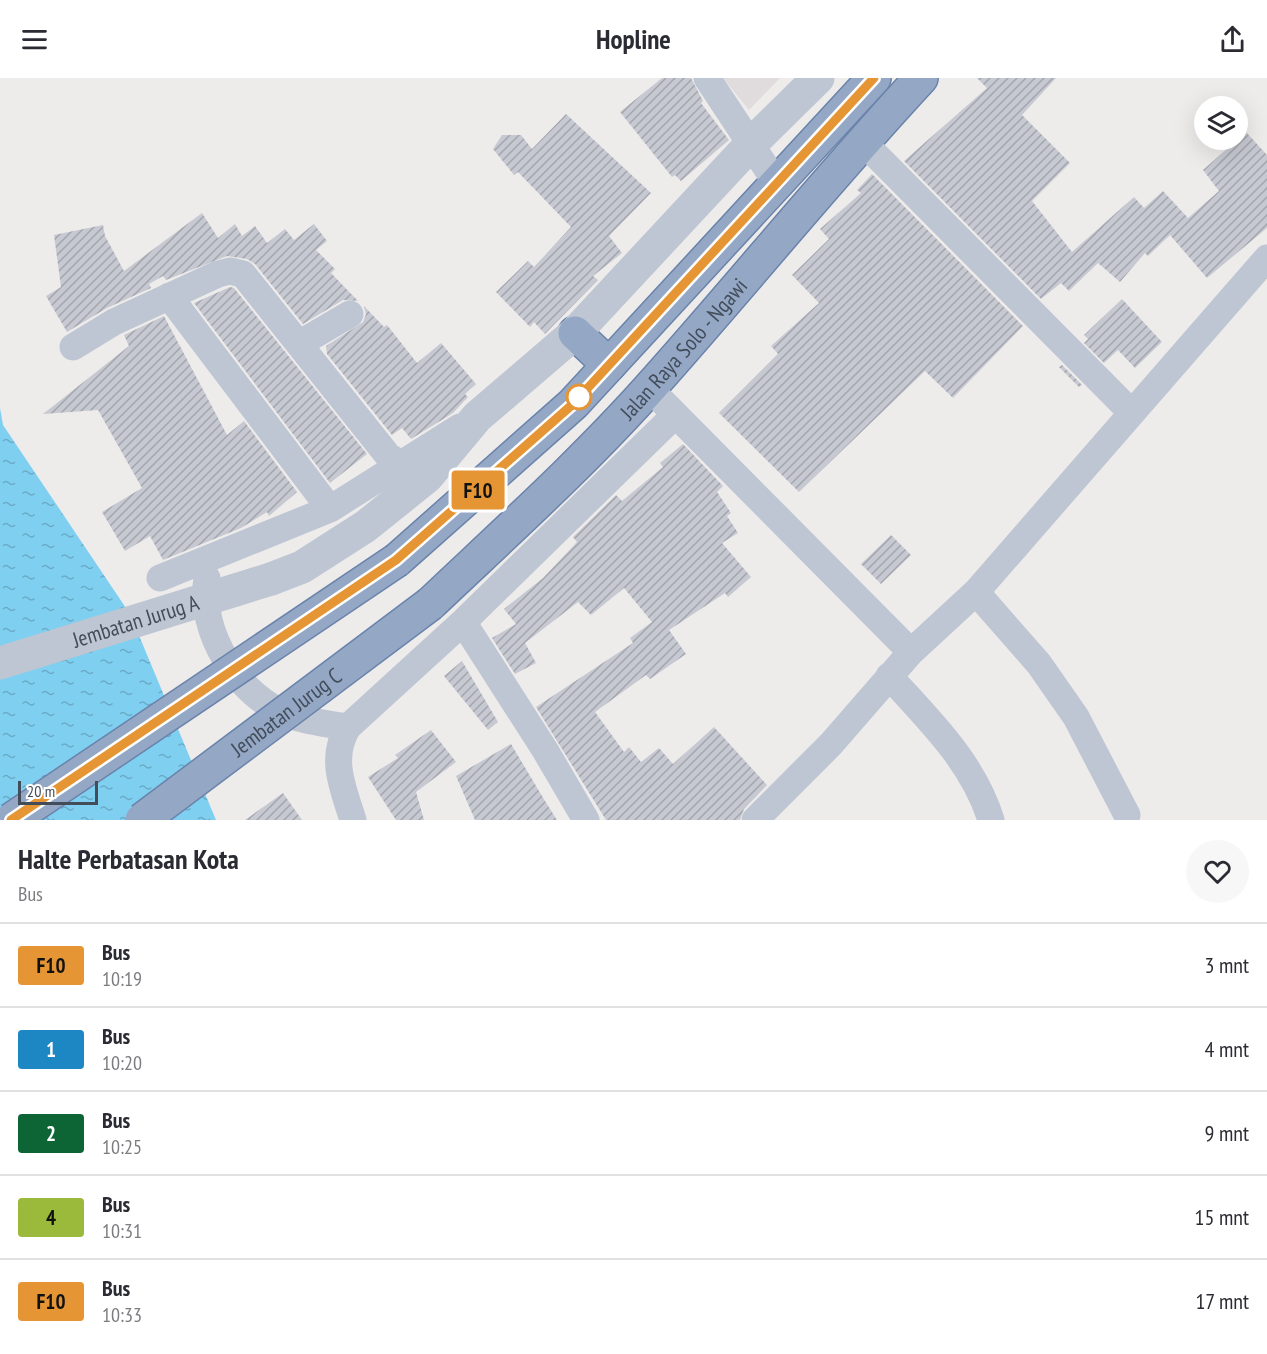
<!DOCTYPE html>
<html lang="id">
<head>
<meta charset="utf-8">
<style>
  :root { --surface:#fff; --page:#f7f7f7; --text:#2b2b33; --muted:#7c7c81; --line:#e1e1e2 }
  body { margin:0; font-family:"PT Sans Narrow",sans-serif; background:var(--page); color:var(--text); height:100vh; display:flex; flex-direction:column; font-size:22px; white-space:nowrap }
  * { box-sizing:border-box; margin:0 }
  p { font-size:20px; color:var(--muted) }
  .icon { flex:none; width:33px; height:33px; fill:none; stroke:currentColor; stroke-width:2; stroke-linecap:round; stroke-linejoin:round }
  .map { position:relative; height:742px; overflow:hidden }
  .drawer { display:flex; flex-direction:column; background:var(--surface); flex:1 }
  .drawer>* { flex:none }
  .badge { padding:0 12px; border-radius:4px; font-size:21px; line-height:39px }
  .controls { position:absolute; left:1194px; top:18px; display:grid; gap:12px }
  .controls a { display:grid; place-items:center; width:54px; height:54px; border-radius:50%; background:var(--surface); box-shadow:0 6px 24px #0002; font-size:30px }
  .scale { position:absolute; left:18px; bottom:15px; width:80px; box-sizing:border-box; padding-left:6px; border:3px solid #434d5a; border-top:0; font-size:16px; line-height:21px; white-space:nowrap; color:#434d5a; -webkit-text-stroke:4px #fff; paint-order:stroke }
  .map>.badge { position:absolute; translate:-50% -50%; box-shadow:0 0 0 3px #fff }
  .round { display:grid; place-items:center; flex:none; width:63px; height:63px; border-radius:32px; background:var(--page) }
  .summary { display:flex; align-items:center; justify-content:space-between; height:102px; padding:0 18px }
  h1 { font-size:28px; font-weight:700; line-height:45px }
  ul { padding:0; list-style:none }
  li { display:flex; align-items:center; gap:18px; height:84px; padding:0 18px; border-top:2px solid var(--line) }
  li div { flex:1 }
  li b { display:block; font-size:22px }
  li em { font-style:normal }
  li .badge { min-width:66px; font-weight:700; text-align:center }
  header { display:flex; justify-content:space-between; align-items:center; height:78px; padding:0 18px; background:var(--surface); font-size:27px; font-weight:700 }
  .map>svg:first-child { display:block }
  .education { fill:#e0dcdd }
  .water { fill:url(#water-ripples) }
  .building { fill:url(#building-hatch) }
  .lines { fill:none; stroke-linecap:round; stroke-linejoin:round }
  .trunk-casing { stroke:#6a83aa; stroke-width:36 }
  .minor { stroke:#bdc6d2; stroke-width:27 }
  .tertiary { stroke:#bdc6d2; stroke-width:33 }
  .trunk { stroke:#94a8c6; stroke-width:33 }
  .trunk-bridge-casing { stroke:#6a83aa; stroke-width:36; stroke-linecap:butt }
  .tertiary-bridge { stroke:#bdc6d2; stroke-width:33 }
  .trunk-bridge { stroke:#94a8c6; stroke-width:33 }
  .line-casing { stroke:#fff; stroke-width:14 }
  .line { stroke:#e59534; stroke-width:9 }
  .stop-dot { fill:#fff; stroke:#e59534; stroke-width:3 }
  .labels { text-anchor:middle; stroke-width:4.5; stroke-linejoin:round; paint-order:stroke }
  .street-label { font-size:22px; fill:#434d5a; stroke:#fff }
</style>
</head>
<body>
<header><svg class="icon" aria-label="menu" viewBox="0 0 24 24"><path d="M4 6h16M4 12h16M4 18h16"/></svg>Hopline<svg class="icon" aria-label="share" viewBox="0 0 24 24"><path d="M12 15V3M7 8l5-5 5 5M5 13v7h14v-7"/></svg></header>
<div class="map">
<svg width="1267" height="742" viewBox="0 0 1267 742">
  <defs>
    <pattern id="water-ripples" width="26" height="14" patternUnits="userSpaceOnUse" patternTransform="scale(1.5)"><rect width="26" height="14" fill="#7fcff1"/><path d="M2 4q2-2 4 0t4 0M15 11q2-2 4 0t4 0" fill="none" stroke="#6aaac6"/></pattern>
    <pattern id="building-hatch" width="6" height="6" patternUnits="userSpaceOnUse" patternTransform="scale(1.5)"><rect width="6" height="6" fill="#c7c9d2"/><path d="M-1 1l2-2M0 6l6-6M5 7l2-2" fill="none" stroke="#a3a5ad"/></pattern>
  </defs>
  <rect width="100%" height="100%" fill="#eeebeb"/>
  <path class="education" d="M 723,0 L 780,0 L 749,32 Z"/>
  <path class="water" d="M 0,330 L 3,347 L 130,536 L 216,742 L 0,742 Z"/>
  <path class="building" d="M 662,0 L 691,0 L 703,23 L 701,25 L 729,62 L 681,103 L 675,97 L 672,99 L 620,34 Z
    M 977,0 L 1056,0 L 1022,37 L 1070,85 L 1032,123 L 1072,174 L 1134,119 L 1144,130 L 1163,113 L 1188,140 L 1219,113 L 1203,92 L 1246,54 L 1267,77 L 1267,150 L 1207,200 L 1170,157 L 1148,178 L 1145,175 L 1120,204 L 1098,185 L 1069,213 L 1061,205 L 1041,221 L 904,83 L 987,10 Z
    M 566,36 L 651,115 L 609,158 L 622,175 L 593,198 L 598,202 L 545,256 L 534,244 L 530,249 L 496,214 L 528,183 L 534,189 L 571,149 L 518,94 L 514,97 L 493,71 L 502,57 L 521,57 L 532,71 Z
    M 872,96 L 1023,248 L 953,320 L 925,293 L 799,414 L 719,335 L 778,276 L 771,268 L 819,225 L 792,197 L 829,161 L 820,151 L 861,115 L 857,112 Z
    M 202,135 L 218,160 L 235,146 L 242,158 L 255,148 L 267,165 L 285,151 L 294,162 L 314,146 L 327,163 L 316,172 L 335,191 L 331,195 L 358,223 L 343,222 L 303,246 L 255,186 L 247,181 L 227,178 L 166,202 L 163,198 L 149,206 L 151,210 L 107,230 L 67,254 L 46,218 L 61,209 L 54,157 L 103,147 L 105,158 L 124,193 Z
    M 230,209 L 234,210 L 367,376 L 330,405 L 194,225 Z
    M 1122,221 L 1162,264 L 1135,290 L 1118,272 L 1104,285 L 1084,265 L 1088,261 L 1084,257 Z
    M 364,228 L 384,249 L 387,247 L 417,285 L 441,265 L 476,306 L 465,316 L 468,319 L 453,335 L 411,361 L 402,350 L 392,357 L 327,276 L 326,268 L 363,244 L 366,236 Z
    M 164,238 L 227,357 L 244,343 L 297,414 L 269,438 L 267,434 L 241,450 L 163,482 L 150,458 L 125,473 L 102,434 L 142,410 L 98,332 L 43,336 L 129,268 L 124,257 Z
    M 1062,287 L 1082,307 L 1079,309 L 1059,289 Z
    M 683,366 L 723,408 L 717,414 L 731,435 L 727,438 L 738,455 L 722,465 L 751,499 L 728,519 L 725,515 L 669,552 L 686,576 L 650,601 L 646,597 L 595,634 L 624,674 L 629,669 L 641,684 L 659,670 L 673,686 L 714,649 L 767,707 L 744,731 L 740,742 L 606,742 L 536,629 L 633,565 L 630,560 L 652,544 L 624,510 L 591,537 L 578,524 L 525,565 L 536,585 L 515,596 L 492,560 L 516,546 L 504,531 L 543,500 L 577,464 L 573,459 L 616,417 L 622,423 L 663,389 L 660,385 Z
    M 891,457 L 911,477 L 881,506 L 861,486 Z
    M 462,583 L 498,644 L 488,652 L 444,598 Z
    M 431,652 L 456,684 L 416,714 L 424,742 L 396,742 L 368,699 L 398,680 L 395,677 Z
    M 511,666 L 545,723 L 557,742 L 475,742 L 456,698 Z
    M 283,715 L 302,742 L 245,742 Z"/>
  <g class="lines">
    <g class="trunk-casing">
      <g id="trunk">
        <path d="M 575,255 L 609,287"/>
        <path d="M 397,482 L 573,326 L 874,0"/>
        <path id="s1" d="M 430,526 C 506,454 585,383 654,305 C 744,204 829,99 921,0"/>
      </g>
    </g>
    <path class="minor" d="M 707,0 L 777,106
      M 862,63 L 1131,334
      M 169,218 L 330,431
      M 299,266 L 350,236
      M 73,269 L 114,244 L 218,196 L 230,193 L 243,196 L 389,379 L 402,386
      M 663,324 L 911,574
      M 160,500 L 330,431 L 460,349
      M 207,500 C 198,554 239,619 289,637 C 308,644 328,646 348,649
      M 976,514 L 1039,586 L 1076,639 L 1127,737
      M 463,544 L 545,672 L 586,742
      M 889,598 C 929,642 973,684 991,742
      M 353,742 C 343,710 329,680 348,649 L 463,544 L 675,337
      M 755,742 L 831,666 L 911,574 L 976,514 L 1267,180"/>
    <path class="tertiary" d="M 271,501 L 302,489 L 366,448 L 427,399 L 477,339 L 575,255 L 751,66 L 818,0"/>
    <use href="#trunk" class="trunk"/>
    <g class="trunk-bridge-casing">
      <g id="trunk-bridge">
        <path d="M 11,742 L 397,482"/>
        <path id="s3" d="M 142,742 L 430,526"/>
      </g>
    </g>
    <path class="tertiary-bridge" id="s2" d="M 0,585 L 271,501"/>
    <use href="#trunk-bridge" class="trunk-bridge"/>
  </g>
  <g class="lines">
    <g class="line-casing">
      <path id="line" d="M 11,742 L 396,482 L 573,326 L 874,0"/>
    </g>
    <use href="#line" class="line"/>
  </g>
  <circle class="stop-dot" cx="579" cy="319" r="12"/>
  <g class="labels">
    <g class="street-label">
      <text dy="8" stroke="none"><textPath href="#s1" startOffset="360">Jalan Raya Solo - Ngawi</textPath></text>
      <text dy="8" stroke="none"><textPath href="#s2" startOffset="142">Jembatan Jurug A</textPath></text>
      <text dy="8" stroke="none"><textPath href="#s3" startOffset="180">Jembatan Jurug C</textPath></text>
    </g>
  </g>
</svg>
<div class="controls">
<a><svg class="icon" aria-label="layers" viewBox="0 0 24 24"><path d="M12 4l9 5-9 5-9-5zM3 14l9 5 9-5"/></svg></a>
</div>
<div class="scale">20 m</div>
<b class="badge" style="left:478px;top:412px;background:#e59534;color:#111">F10</b>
</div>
<section class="drawer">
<div class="summary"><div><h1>Halte Perbatasan Kota</h1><p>Bus</p></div><a class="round"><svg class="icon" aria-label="heart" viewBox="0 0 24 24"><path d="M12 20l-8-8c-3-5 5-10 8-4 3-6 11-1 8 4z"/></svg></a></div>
<ul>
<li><span class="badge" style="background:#e59534;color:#111">F10</span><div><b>Bus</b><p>10:19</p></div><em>3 mnt</em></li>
<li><span class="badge" style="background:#1d87c4;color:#fff">1</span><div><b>Bus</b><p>10:20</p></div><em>4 mnt</em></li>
<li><span class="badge" style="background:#0d6535;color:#fff">2</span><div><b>Bus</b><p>10:25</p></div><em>9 mnt</em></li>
<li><span class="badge" style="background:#9bba3b;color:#111">4</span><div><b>Bus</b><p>10:31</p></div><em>15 mnt</em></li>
<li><span class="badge" style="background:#e59534;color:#111">F10</span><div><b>Bus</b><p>10:33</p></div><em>17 mnt</em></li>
</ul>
</section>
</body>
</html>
